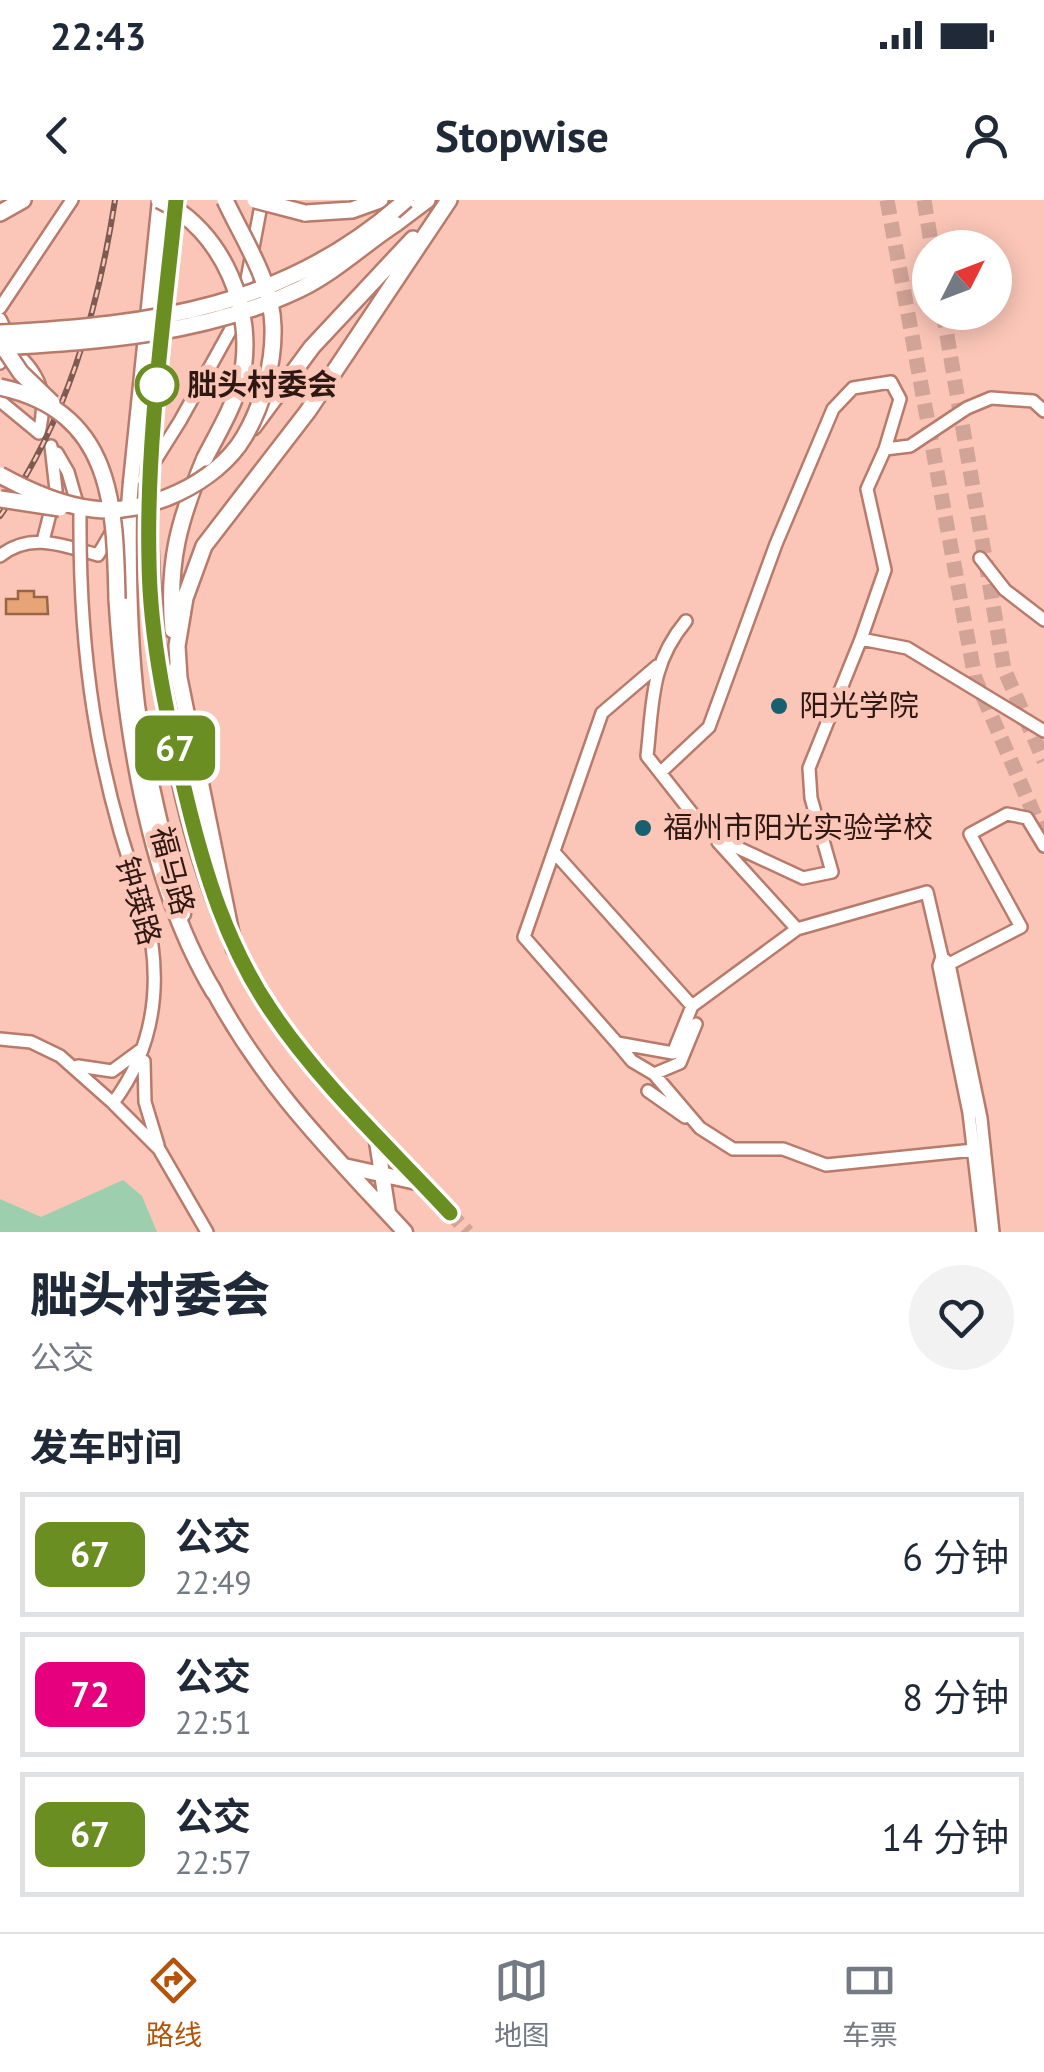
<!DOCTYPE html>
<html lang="zh">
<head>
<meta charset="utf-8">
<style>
  :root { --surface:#fff; --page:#f2f2f3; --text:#1f2937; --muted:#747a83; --line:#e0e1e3; --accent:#b45309 }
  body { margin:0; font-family:"PT Sans","Noto Sans SC",sans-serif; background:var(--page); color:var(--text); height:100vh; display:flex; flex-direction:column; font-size:38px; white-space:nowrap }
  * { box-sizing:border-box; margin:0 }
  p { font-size:32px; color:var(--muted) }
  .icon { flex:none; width:55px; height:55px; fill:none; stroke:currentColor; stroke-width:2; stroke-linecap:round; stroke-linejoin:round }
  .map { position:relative; height:1032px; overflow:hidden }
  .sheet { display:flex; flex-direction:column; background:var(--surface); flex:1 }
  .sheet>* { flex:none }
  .badge { padding:0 20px; border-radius:15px; font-size:35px; line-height:65px }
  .needle { width:65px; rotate:48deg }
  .fabs { position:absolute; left:912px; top:30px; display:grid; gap:20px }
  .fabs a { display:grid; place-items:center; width:100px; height:100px; border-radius:50%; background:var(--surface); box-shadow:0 5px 25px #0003; font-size:50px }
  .map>.badge { position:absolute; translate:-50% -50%; box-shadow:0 0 0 5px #fff }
  h2 { padding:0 30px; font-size:38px; line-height:90px }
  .round { display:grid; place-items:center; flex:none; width:105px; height:105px; border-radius:52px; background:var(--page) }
  .summary { display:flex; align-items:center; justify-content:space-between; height:170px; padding:0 30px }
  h1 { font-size:48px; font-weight:800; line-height:75px }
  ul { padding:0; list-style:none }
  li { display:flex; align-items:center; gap:30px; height:125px; margin:0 20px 15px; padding:0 10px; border:5px solid var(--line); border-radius:0px }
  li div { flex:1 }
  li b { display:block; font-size:38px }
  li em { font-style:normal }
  li .badge { min-width:110px; font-weight:700; text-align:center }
  .status { display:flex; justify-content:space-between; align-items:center; height:70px; padding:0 50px; background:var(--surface); direction:ltr }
  .status svg { height:28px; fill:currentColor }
  header { display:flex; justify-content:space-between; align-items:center; height:130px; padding:0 30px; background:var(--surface); font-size:45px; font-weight:800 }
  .dock { display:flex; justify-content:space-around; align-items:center; height:140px; border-top:2px solid var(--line); background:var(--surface); font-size:28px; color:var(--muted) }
  .dock a { display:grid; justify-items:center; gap:5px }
  .dock .selected { color:var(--accent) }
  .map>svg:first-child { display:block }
  .green { fill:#9dcfae }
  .building { fill:#e7a577; stroke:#976644; stroke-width:2.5 }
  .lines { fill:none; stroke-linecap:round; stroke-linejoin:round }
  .major-tunnel { stroke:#d2a397; stroke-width:14; stroke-dasharray:14 7; stroke-linecap:butt }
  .highway-tunnel { stroke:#d2a397; stroke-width:15; stroke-dasharray:15 8; stroke-linecap:butt }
  .minor-casing { stroke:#b87b6b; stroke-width:16 }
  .major-casing { stroke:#b87b6b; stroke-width:19 }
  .highway-casing { stroke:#b87b6b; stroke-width:20 }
  .minor { stroke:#fff; stroke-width:11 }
  .major { stroke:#fff; stroke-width:14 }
  .highway { stroke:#fff; stroke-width:15 }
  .rail-casing { stroke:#7e5b52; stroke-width:6 }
  .rail { stroke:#fbc6b8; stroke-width:2.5; stroke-dasharray:8; stroke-linecap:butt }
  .minor-bridge-casing { stroke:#b87b6b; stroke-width:16; stroke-linecap:butt }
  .major-bridge-casing { stroke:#b87b6b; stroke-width:19; stroke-linecap:butt }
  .highway-bridge-casing { stroke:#b87b6b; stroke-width:20; stroke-linecap:butt }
  .minor-bridge { stroke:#fff; stroke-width:11 }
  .major-bridge { stroke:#fff; stroke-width:14 }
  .highway-bridge { stroke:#fff; stroke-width:15 }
  .line-casing { stroke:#fff; stroke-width:22 }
  .line { stroke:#6b8e23; stroke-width:15 }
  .stop-dot { fill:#fff; stroke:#6b8e23; stroke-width:5 }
  .poi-dot { fill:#18606f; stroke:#fbc6b8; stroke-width:4 }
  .labels { text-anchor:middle; stroke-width:10; stroke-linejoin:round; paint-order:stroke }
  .stop-label { font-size:30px; font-weight:bold; fill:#301812; stroke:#fbc6b8; text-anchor:start }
  .poi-label { font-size:30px; fill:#301812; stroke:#fbc6b8; text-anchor:start }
  .street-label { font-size:30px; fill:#301812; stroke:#fbc6b8 }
</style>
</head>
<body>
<div class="status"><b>22:43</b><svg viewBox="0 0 49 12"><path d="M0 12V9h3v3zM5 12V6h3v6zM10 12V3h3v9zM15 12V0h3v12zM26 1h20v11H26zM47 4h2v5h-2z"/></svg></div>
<header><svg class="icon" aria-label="back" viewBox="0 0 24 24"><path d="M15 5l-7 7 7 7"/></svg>Stopwise<svg class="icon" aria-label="person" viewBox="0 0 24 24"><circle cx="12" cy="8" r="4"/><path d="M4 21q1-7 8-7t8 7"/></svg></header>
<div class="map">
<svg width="1044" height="1032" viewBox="0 0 1044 1032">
  <rect width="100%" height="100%" fill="#fbc6b8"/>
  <path class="green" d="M 123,980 L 142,996 L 157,1032 L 0,1032 L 0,999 L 41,1017 Z"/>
  <path class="building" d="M 18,391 L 34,391 L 34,397 L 47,397 L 48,414 L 6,414 L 6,399 L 18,399 Z"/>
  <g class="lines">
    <path class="major-tunnel" d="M 450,1013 L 468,1032"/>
    <path class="highway-tunnel" d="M 887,0 L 975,478 L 1044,637
      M 924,0 L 932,48
      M 943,112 L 1004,469 L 1044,561"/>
    <g class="minor-casing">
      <path id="minor" d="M 0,108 L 72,0
        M 0,119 L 9,137 L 0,163
        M 0,201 L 39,233 C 48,194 41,172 8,146
        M 885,249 L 910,246 L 967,208 L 991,198 L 1033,201 L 1044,211
        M 57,253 L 68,272 L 79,310
        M 131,299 L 180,221 L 241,111 L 262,0
        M 43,341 L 56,290 L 51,246
        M 0,356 C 31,331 64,346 98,355 L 114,328
        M 980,358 L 1005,390 L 1044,420
        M 686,421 C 650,464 653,503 647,556 L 695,617 L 721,640 L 803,678 L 832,672 L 811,598 L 809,568 L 861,439 L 907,448 L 1044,531
        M 657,466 L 602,513 L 524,737 L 617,843 L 673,853 L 692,806 L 797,729 L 927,692 L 942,757
        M 661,572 L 709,527 L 776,344 L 833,209 L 853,188 L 891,182 L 900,199 L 885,249 L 867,289 L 885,370 L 861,439
        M 718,642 L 797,729
        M 554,652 L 692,806
        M 949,764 L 1021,727 L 970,634 L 1007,614 L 1027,618 L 1044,646
        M 0,839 L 31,842 L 60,856 L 113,903 L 159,949 L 207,1032
        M 617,843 L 632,861 L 654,874 L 680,863 L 696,824
        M 144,861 L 145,902 L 158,945
        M 78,866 L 112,871 L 142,849
        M 654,874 L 700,928 L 733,949 L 783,949 L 826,965 L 974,950
        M 648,891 L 685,917
        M 113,903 C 158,843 163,776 144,705
        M 983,1032 L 969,913 L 939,766 L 942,757 L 949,764 L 981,918 L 993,1032"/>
    </g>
    <g class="major-casing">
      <path id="major" d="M 150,256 L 176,0
        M 150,277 C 147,443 176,668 269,809 C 319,884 389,947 450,1013
        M 131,282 L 160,0
        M 129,306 C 128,372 129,439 137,505 C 147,576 165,645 183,714
        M 211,786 C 263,885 330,951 405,1032
        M 376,935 L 388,1013
        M 344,966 L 421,983"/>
    </g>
    <g class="highway-casing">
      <path id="highway" d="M 0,13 L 23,0
        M 305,13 L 352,10 L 380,0
        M 395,24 L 427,0
        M 253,227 L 312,147 L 413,39
        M 117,399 C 125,526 148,682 214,792
        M 173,430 C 167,362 179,320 205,258
        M 177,468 L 234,748
        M 179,478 L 177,446 L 185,398 L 204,346 L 308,211 L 449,0"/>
    </g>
    <use href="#minor" class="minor"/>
    <use href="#major" class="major"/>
    <use href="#highway" class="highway"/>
    <g class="rail-casing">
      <path id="rail" d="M 0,316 C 66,223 98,111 115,0"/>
    </g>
    <use href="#rail" class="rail"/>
    <g class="minor-bridge-casing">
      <path id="minor-bridge" d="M 80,314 C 79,454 96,573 144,705"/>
    </g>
    <g class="major-bridge-casing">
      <path id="major-bridge" d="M 150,277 L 150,256
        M 129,306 L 131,282"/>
    </g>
    <g class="highway-bridge-casing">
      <path id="highway-bridge" d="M 159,0 C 223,29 257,112 241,179 C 234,206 218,233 205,258
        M 255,0 L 305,13
        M 0,133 C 153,125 288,107 406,0
        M 0,142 L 21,173 L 52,203
        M 0,147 C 103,141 206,134 300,89 C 335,72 363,45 395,24
        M 0,187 C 113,211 115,305 117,399
        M 0,275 C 29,291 60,305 93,309 C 145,316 217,283 244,237 C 263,205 274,163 273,127 C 272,81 244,41 225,0
        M 0,299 L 60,308"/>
    </g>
    <use href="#minor-bridge" class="minor-bridge"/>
    <use href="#major-bridge" class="major-bridge"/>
    <use href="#highway-bridge" class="highway-bridge"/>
  </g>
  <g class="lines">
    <g class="line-casing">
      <path id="line" d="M 176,0 C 164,120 146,241 149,362 C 150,441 168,522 187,600 C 205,674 227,745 270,809 C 320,884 389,947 450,1013"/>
    </g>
    <use href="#line" class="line"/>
  </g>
  <circle class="stop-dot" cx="157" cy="185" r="20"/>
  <g class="poi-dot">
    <circle cx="779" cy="506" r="10"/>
    <circle cx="643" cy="628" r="10"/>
  </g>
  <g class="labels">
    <g class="stop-label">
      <text x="187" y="195">胐头村委会</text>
    </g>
    <g class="poi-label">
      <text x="799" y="516">阳光学院</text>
      <text x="663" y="638">福州市阳光实验学校</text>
    </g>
    <g class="street-label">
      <text transform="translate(172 671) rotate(75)" y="10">福马路</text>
      <text transform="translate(138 701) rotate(74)" y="10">钟瑛路</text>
    </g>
  </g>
</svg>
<div class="fabs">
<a><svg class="needle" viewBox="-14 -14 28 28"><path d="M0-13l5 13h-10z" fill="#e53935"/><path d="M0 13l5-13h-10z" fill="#747a83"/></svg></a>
</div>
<b class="badge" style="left:175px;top:548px;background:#6b8e23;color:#fff">67</b>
</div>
<section class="sheet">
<div class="summary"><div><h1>胐头村委会</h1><p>公交</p></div><a class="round"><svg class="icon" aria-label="heart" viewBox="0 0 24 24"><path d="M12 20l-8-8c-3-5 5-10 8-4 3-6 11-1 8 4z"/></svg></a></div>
<h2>发车时间</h2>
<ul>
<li><span class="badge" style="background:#6b8e23;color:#fff">67</span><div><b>公交</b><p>22:49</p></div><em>6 分钟</em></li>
<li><span class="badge" style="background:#e6007e;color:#fff">72</span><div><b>公交</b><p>22:51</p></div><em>8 分钟</em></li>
<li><span class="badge" style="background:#6b8e23;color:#fff">67</span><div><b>公交</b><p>22:57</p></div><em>14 分钟</em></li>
</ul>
</section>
<nav class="dock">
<a class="selected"><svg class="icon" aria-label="directions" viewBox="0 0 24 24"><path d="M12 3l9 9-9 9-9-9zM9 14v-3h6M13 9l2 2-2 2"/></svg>路线</a>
<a><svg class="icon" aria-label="map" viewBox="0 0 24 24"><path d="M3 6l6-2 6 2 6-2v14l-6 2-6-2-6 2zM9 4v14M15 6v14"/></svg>地图</a>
<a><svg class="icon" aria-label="tickets" viewBox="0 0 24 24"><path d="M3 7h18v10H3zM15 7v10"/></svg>车票</a>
</nav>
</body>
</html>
